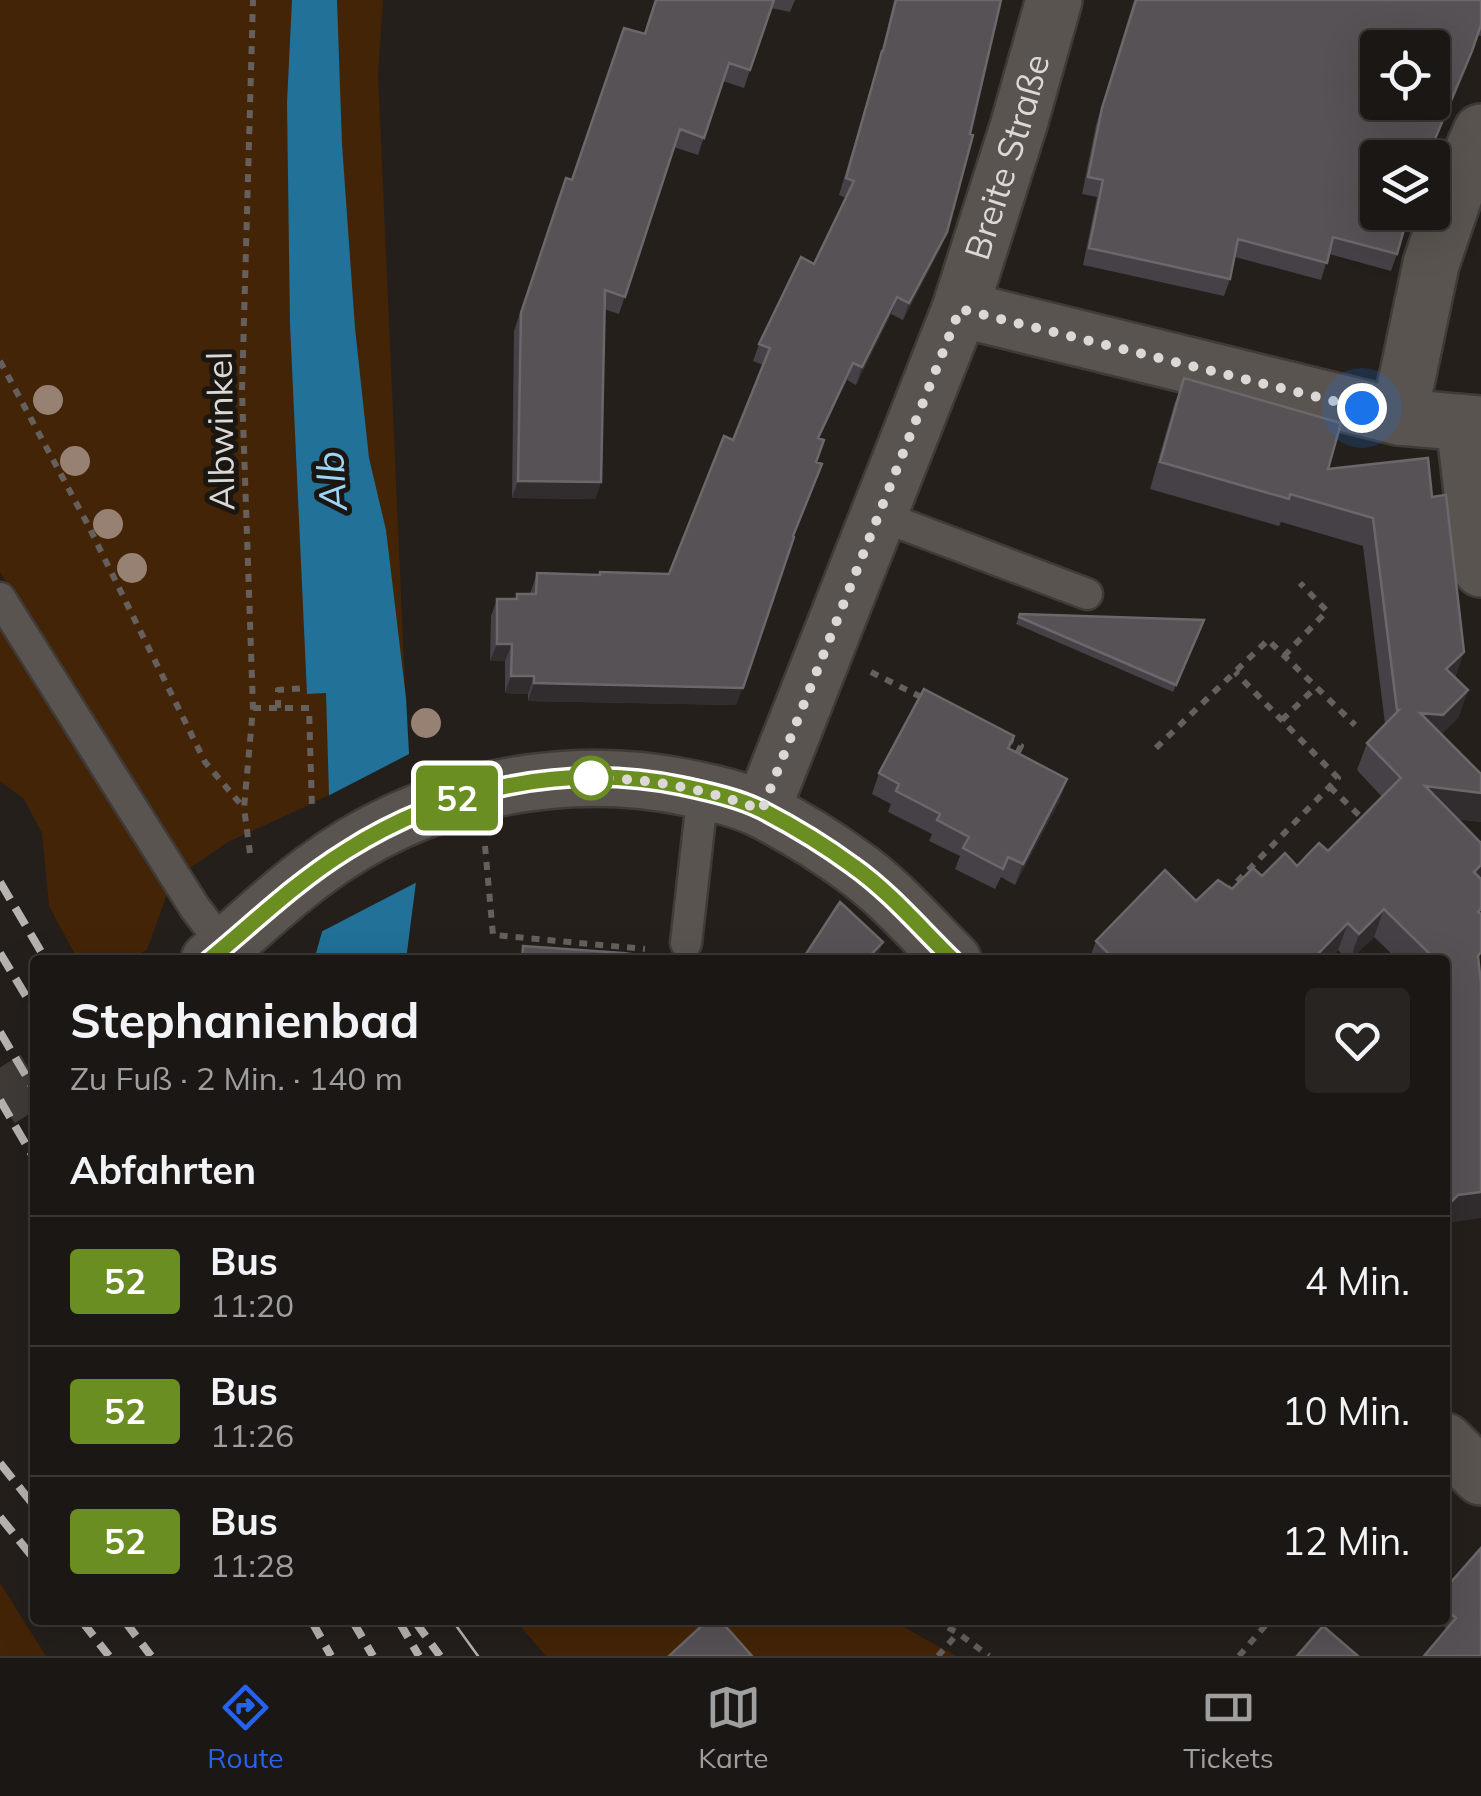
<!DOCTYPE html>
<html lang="de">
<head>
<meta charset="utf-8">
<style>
  :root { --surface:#1b1714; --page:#282422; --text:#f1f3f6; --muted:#a09fa0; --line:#393634; --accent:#2563eb }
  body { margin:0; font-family:Mulish,sans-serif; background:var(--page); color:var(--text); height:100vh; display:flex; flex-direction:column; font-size:38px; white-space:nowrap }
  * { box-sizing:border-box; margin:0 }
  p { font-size:32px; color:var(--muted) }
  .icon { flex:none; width:55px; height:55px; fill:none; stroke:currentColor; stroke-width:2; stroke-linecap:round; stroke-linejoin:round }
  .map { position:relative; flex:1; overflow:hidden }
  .drawer { position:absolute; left:30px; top:955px; width:1420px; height:670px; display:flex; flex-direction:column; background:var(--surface); border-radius:10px; box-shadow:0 10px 40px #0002,0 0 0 2px var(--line) }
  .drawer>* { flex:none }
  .badge { padding:0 20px; border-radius:8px; font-size:35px; line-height:65px }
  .controls { position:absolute; left:1360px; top:30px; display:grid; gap:20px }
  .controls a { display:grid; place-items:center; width:90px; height:90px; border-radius:10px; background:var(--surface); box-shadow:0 10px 40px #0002,0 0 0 2px var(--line); font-size:50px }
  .you { position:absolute; width:50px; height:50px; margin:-25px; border:8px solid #fff; border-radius:50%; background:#1a73e8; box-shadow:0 0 0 15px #1a73e833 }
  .map>.badge { position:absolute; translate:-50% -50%; box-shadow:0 0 0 5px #fff }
  h2 { padding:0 40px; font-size:38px; line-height:90px }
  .round { display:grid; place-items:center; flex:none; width:105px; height:105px; border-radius:10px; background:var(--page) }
  .head { display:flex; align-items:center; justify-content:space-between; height:170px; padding:0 40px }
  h1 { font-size:48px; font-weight:700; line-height:75px }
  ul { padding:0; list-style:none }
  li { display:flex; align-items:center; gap:30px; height:130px; padding:0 40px; border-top:2px solid var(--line) }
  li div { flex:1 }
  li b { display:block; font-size:38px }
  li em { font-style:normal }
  li .badge { min-width:110px; font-weight:700; text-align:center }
  .tabs { display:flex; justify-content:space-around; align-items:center; height:140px; border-top:2px solid var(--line); background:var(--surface); font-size:28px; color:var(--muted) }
  .tabs a { display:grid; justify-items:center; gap:5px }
  .tabs .current { color:var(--accent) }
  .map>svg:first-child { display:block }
  .green { fill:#442407 }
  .water { fill:#217198 }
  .pier { fill:#241f1b }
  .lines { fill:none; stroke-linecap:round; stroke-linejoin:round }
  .secondary-tunnel { stroke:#403b37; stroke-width:55; stroke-dasharray:55 28; stroke-linecap:butt }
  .lane-casing { stroke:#3f3b38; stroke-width:35 }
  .street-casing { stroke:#3f3b38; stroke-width:60 }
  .secondary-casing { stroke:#3f3b38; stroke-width:60 }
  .path { stroke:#65605d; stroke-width:6; stroke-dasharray:8 8; stroke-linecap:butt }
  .lane { stroke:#5a5450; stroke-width:30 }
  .street { stroke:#5a5450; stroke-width:55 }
  .secondary { stroke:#5a5450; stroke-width:55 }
  .tram { stroke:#b7b3b0; stroke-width:2.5 }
  .rail { stroke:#b7b3b0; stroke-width:8; stroke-dasharray:20 10; stroke-linecap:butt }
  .tree { fill:#968172 }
  .wall { fill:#454146 }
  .shaded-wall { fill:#312d2e }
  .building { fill:#565255; stroke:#6b676a; stroke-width:2.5; fill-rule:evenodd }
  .line-casing { stroke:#fff; stroke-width:22 }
  .line { stroke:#6b8e23; stroke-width:15 }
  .walk { stroke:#dcd8d6; stroke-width:10; stroke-dasharray:0 18 }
  .stop-dot { fill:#fff; stroke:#6b8e23; stroke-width:5 }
  .labels { text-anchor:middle; stroke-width:10; stroke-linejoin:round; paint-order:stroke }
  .street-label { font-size:35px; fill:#dcd8d6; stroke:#1a1612 }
  .water-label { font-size:38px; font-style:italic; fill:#9cd5f8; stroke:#1a1612 }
</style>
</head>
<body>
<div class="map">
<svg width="1481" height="1656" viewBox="0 0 1481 1656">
  <rect width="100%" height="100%" fill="#241f1b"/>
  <path class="green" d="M 0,0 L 383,0 L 378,74 L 408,753 L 313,803 L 228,842 L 184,872 L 0,572 Z
    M 0,621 L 167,894 L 147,950 L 129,960 L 78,960 L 49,906 L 42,833 L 24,799 L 0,781 Z
    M 0,1583 L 46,1656 L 0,1656 Z
    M 515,1620 L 882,1620 L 900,1625 L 956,1656 L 546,1656 Z"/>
  <path class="water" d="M 292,0 L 337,0 L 342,144 L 355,328 L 369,458 L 386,530 L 406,698 L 416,882 L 406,960 L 314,960 L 322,932 L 329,795 L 326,693 L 307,694 L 290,324 L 287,103 Z"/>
  <path class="pier" d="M 413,752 L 421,880 L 317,934 L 324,798 Z"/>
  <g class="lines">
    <path class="secondary-tunnel" d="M 0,1100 L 35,1078"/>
    <g class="lane-casing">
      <path id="lane" d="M 878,515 L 1087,594
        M 0,598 L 195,908 L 225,947
        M 686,943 L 703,791"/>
    </g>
    <g class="street-casing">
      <g id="street">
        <path d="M 960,309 L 1399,417 L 1481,424"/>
        <path d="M 1399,417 L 1431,264 L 1458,185 L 1481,132"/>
        <path d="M 1464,423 L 1481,569"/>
        <path id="s1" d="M 762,810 L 960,309 L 1019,124 L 1054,0"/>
      </g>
    </g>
    <g class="secondary-casing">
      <path id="secondary" d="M 209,960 C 244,931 277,898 314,871 C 421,791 559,761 689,788 C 713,793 740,799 762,810 C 793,826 826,846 853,866 C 890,892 921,929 953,960
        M 1445,1441 L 1481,1477"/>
    </g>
    <path class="path" d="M 0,361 L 87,523 L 205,762 L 243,807
      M 1284,656 L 1327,611 L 1300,583
      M 871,672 L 927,700
      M 253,708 L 309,708 L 312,809
      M 278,708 L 278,690 L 306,688
      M 1282,720 L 1316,687
      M 1006,739 L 1021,746 L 1014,760
      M 1156,748 L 1268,640 L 1355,725
      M 1330,787 L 1365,821
      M 485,846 L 493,935 L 645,949
      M 250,853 L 244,808 L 253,708 L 242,391 L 253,0
      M 1226,893 L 1338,778 L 1235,672
      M 934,1620 L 958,1633 L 989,1656
      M 938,1656 L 958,1633
      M 1239,1656 L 1270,1620"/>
    <use href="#lane" class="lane"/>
    <use href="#street" class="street"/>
    <use href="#secondary" class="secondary"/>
    <path class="tram" d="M 452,1620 L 478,1656"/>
    <path class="rail" d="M 0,882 L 46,960
      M 0,953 L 35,1011
      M 0,1032 L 35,1091
      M 0,1100 L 35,1160
      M 0,1463 L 35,1507
      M 0,1517 L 35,1560
      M 81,1620 L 109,1656
      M 124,1620 L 151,1656
      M 311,1620 L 331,1656
      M 352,1620 L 373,1656
      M 398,1620 L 419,1656
      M 414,1620 L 440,1656"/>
  </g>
  <g class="tree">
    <circle cx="48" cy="400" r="15"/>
    <circle cx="75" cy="461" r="15"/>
    <circle cx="108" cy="524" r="15"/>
    <circle cx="132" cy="568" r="15"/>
    <circle cx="426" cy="723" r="15"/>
  </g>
  <path class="wall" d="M 655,0 L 795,0 L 790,12 L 771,8 L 744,88 L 723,81 L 698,155 L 674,147 L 619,314 L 604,309 L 601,482 L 595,499 L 512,498 L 514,331 L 559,195 L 572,180 L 644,34 Z
    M 894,0 L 1001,0 L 947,232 L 940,249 L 903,320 L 891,314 L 856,385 L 847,380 L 819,438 L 816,462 L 793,536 L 736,705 L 528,701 L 528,694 L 505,693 L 505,661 L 490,661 L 491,616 L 497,599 L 515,599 L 517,594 L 530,594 L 537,573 L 599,575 L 600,572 L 669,574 L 733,440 L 763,365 L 753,361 L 759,344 L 814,264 L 846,198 L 839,195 L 882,51 Z
    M 1134,0 L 1481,0 L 1481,36 L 1478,35 L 1466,68 L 1378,158 L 1397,254 L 1391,271 L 1329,254 L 1321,280 L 1235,257 L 1230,279 L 1224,296 L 1083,265 L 1097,197 L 1082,194 L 1096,125 Z
    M 1184,378 L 1328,469 L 1432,497 L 1464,652 L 1455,677 L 1468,690 L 1458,718 L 1441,734 L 1481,822 L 1457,819 L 1480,971 L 1448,1223 L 1445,1226 L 1445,960 L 1398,960 L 1374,937 L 1350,960 L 1348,960 L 1338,950 L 1329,960 L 1089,960 L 1096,941 L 1196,901 L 1232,889 L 1262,876 L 1297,866 L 1328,851 L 1382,797 L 1357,770 L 1367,743 L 1385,724 L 1363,546 L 1281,522 L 1279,526 L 1150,489 L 1174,405 Z
    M 1020,614 L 1204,620 L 1173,692 L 1016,624 Z
    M 1014,736 L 1010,749 L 1060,800 L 1015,885 L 1001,877 L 995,889 L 955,869 L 960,856 L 929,841 L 932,834 L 888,812 L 891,804 L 872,794 L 879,773 Z
    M 1445,1589 L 1481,1656 L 1436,1620 L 1445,1620 Z"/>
  <path class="shaded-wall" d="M 947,232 L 940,249 L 903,320 L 909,303 Z
    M 897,297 L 891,314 L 856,385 L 862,367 Z
    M 853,363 L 847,380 L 811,455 L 818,438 Z
    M 518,481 L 601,482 L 595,499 L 512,498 Z
    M 497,644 L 512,644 L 505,661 L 490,661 Z
    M 1464,652 L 1454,679 L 1446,669 Z
    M 511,676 L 534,676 L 528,694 L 505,693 Z
    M 534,683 L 743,688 L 736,705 L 528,701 Z
    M 1468,690 L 1458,718 L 1433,743 L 1420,713 Z
    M 1067,779 L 1060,800 L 1015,885 L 1023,864 Z
    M 1425,786 L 1481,793 L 1481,822 L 1415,813 Z
    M 1481,865 L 1481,883 L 1474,872 Z
    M 1384,909 L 1374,937 L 1350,960 L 1359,934 Z
    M 1348,923 L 1338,950 L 1329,960 L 1312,960 Z
    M 883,942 L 878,956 L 874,960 L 866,960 Z
    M 1481,1192 L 1481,1218 L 1448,1223 L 1445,1226 L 1445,1208 L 1458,1195 Z"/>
  <path class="building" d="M 656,0 L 774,0 L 750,70 L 729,63 L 704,138 L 680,129 L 625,297 L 605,290 L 601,482 L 518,481 L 521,313 L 566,178 L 572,180 L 624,28 L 645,34 Z
    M 896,0 L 1001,0 L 970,134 L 973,135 L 947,232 L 909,303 L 897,297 L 862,367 L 853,363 L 818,438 L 824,440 L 816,462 L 822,464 L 793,536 L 794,537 L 743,688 L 534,683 L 534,676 L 511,676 L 512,644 L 497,644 L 497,599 L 517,599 L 517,594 L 536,594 L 537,573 L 600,575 L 600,572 L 669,574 L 724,436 L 733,440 L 770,348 L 759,344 L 801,257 L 814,264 L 854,181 L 846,178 L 882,51 L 883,51 Z
    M 1136,0 L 1481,0 L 1481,25 L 1472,51 L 1427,158 L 1378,158 L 1378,212 L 1409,212 L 1397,254 L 1333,237 L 1327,263 L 1238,239 L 1230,279 L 1089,248 L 1103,180 L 1088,177 L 1102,108 ZM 1378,48 L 1432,48 L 1432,102 L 1378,102 Z
    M 1184,378 L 1341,423 L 1328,469 L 1428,458 L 1432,497 L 1446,495 L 1464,652 L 1446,669 L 1468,690 L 1443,715 L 1420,713 L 1481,774 L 1481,793 L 1425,786 L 1481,843 L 1481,865 L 1474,872 L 1481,879 L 1481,909 L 1478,912 L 1481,914 L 1481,952 L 1478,956 L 1481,983 L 1481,1192 L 1458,1195 L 1445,1208 L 1445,980 L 1451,975 L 1445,969 L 1445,960 L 1436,960 L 1384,909 L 1359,934 L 1348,923 L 1312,960 L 1115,960 L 1096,941 L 1165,870 L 1196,901 L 1218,880 L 1232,889 L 1253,868 L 1262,876 L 1285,853 L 1297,866 L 1319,843 L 1328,851 L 1401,778 L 1367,743 L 1399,710 L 1397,710 L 1373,518 L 1290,494 L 1289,499 L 1160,462 Z
    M 1020,614 L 1204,620 L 1176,685 L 1019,617 Z
    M 924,689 L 1014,736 L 1008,748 L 1067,779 L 1023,864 L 1008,857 L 1003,869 L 963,848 L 969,837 L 937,820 L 940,814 L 896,791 L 899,784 L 879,773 Z
    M 840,902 L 883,942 L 866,960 L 802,960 Z
    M 523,946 L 623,953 L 653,957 L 653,960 L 522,960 Z
    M 1481,1548 L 1481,1656 L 1424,1656 L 1456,1618 L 1445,1609 L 1445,1589 Z
    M 708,1620 L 720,1620 L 752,1656 L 669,1656 Z
    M 1323,1626 L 1358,1656 L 1297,1656 Z"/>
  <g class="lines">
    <g class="line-casing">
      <path id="line" d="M 209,960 C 254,923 296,882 346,851 C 445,788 566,762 682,786 C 709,792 738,798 762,810 C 793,826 826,846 853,866 C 890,892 921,929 953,960"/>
    </g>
    <use href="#line" class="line"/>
    <path class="walk" d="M 591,778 C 650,778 706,789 762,810 L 960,309 L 1362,408"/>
  </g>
  <circle class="stop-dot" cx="591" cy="778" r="20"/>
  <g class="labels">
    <g class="street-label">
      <text dy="12" stroke="none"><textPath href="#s1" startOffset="698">Breite Straße</textPath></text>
      <text transform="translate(221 431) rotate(-91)" y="12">Albwinkel</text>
    </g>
    <g class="water-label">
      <text transform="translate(332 481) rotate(-94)" y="13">Alb</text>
    </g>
  </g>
</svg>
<div class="controls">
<a><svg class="icon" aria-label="locate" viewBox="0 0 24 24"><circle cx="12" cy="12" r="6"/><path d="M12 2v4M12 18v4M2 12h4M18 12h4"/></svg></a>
<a><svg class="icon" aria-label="layers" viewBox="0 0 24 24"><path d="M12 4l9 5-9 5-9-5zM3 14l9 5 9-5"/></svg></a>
</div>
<div class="you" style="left:1362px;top:408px"></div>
<b class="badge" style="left:457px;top:798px;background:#6b8e23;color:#fff">52</b>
<section class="drawer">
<div class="head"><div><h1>Stephanienbad</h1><p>Zu Fuß · 2 Min. · 140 m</p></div><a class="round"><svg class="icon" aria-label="heart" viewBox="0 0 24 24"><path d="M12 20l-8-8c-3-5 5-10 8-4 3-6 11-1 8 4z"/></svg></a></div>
<h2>Abfahrten</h2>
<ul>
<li><span class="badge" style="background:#6b8e23;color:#fff">52</span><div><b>Bus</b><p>11:20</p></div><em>4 Min.</em></li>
<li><span class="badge" style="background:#6b8e23;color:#fff">52</span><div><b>Bus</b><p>11:26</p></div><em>10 Min.</em></li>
<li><span class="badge" style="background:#6b8e23;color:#fff">52</span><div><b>Bus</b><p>11:28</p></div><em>12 Min.</em></li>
</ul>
</section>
</div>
<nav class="tabs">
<a class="current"><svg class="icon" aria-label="directions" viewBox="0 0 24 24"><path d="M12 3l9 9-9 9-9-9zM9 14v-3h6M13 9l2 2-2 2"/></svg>Route</a>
<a><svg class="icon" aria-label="map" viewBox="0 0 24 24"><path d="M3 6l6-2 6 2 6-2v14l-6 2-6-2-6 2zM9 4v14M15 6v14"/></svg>Karte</a>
<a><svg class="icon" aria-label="tickets" viewBox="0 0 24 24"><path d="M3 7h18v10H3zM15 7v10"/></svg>Tickets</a>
</nav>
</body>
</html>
